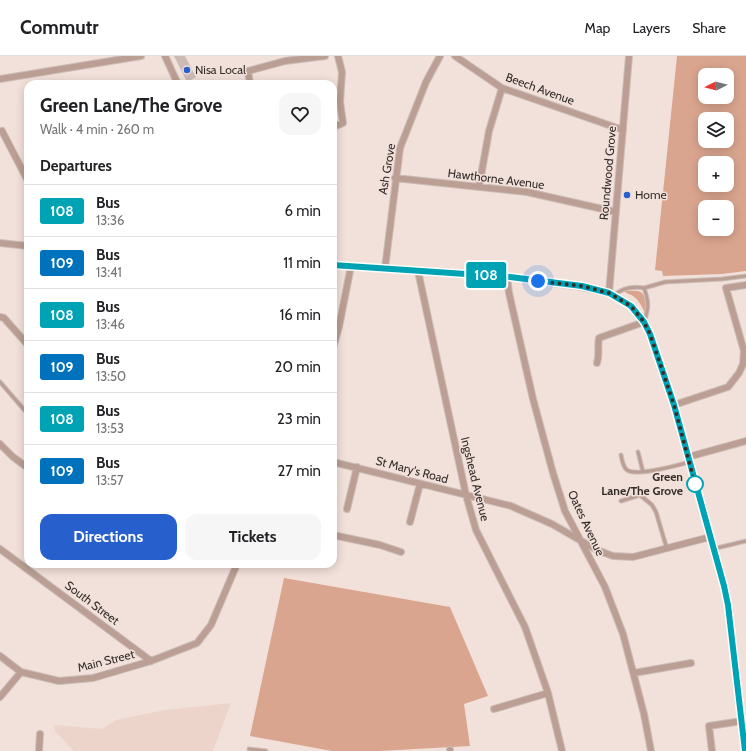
<!DOCTYPE html>
<html lang="en">
<head>
<meta charset="utf-8">
<style>
  :root { --surface:#fff; --page:#f6f6f6; --text:#202124; --muted:#757577; --line:#e0e0e0; --accent:#275fcc }
  body { margin:0; font-family:Cabin,sans-serif; background:var(--page); color:var(--text); height:100vh; display:flex; flex-direction:column; font-size:15px; white-space:nowrap }
  * { box-sizing:border-box; margin:0 }
  p { font-size:13px; color:var(--muted) }
  .icon { flex:none; width:22px; height:22px; fill:none; stroke:currentColor; stroke-width:2; stroke-linecap:round; stroke-linejoin:round }
  .map { position:relative; flex:1; overflow:hidden }
  .panel { position:absolute; left:24px; top:24px; width:313px; height:488px; display:flex; flex-direction:column; background:var(--surface); border-radius:12px; box-shadow:0 2px 10px #0003 }
  .panel>* { flex:none }
  .badge { padding:0 8px; border-radius:3px; font-size:14px; line-height:26px }
  .needle { width:26px; rotate:264deg }
  .controls { position:absolute; left:698px; top:12px; display:grid; gap:8px }
  .controls a { display:grid; place-items:center; width:36px; height:36px; border-radius:8px; background:var(--surface); box-shadow:0 2px 10px #0003; font-size:20px }
  .you { position:absolute; width:20px; height:20px; margin:-10px; border:3px solid #fff; border-radius:50%; background:#1a73e8; box-shadow:0 0 0 6px #1a73e833 }
  .map>.badge { position:absolute; translate:-50% -50%; box-shadow:0 0 0 2px #fff }
  h2 { padding:0 16px; font-size:15px; line-height:36px }
  .round { display:grid; place-items:center; flex:none; width:42px; height:42px; border-radius:12px; background:var(--page) }
  .headline { display:flex; align-items:center; justify-content:space-between; height:68px; padding:0 16px }
  h1 { font-size:19px; font-weight:800; line-height:30px }
  .action { display:flex; gap:8px; margin-top:auto; padding:8px 16px }
  .action a { flex:1; height:46px; border-radius:12px; background:var(--accent); color:#fff; font-size:16px; font-weight:800; line-height:46px; text-align:center }
  .action a+a { background:var(--page); color:var(--text) }
  ul { padding:0; list-style:none }
  li { display:flex; align-items:center; gap:12px; height:52px; padding:0 16px; border-top:1px solid var(--line) }
  li div { flex:1 }
  li b { display:block; font-size:15px }
  li em { font-style:normal }
  li .badge { min-width:44px; font-weight:700; text-align:center }
  header { display:flex; align-items:center; gap:24px; box-sizing:border-box; height:56px; padding:0 20px; background:var(--surface); border-bottom:1px solid var(--line) }
  header strong { font-size:19px }
  nav { display:flex; gap:22px; margin-inline-start:auto; font-size:14px }
  .map>svg:first-child { display:block }
  .built { fill:#edd4ca }
  .green { fill:#daa58f; fill-rule:evenodd }
  .building { fill:#cbbbb4 }
  .lines { fill:none; stroke-linecap:round; stroke-linejoin:round }
  .service-casing { stroke:#ccbdb7; stroke-width:5 }
  .minor-casing { stroke:#ccbdb7; stroke-width:8 }
  .service { stroke:#bb9f94; stroke-width:3 }
  .minor { stroke:#bb9f94; stroke-width:6 }
  .line-casing { stroke:#fff; stroke-width:9 }
  .line { stroke:#00a3b4; stroke-width:6 }
  .walk { stroke:#342d2a; stroke-width:4; stroke-dasharray:0 7.2 }
  .poi-dot { fill:#275fcc; stroke:#f2e1da; stroke-width:1.5 }
  .stop-dot { fill:#fff; stroke:#00a3b4; stroke-width:2 }
  .labels { text-anchor:middle; stroke-width:3; stroke-linejoin:round; paint-order:stroke }
  .poi-label { font-size:12px; fill:#342d2a; stroke:#f2e1da; text-anchor:start }
  .street-label { font-size:12px; fill:#342d2a; stroke:#f2e1da }
  .stop-label { font-size:12px; font-weight:bold; fill:#342d2a; stroke:#f2e1da; text-anchor:end }
</style>
</head>
<body>
<header>
<strong>Commutr</strong>
<nav><a>Map</a><a>Layers</a><a>Share</a></nav>
</header>
<div class="map">
<svg width="746" height="695" viewBox="0 0 746 695">
  <rect width="100%" height="100%" fill="#f2e1da"/>
  <path class="built" d="M 231,647 L 213,695 L 74,695 L 55,675 L 54,669 L 102,673 L 116,664 L 165,654 Z"/>
  <path class="green" d="M 677,0 L 746,0 L 746,215 L 722,218 L 663,220 L 662,215 L 655,214 ZM 705,19 L 727,19 L 727,41 L 705,41 ZM 705,63 L 727,63 L 727,85 L 705,85 ZM 705,107 L 727,107 L 727,129 L 705,129 ZM 705,151 L 727,151 L 727,173 L 705,173 Z
    M 624,235 C 638,235 643,232 646,247 C 647,252 647,253 645,257 C 642,251 639,244 633,240 C 630,238 627,238 624,235 Z
    M 284,522 L 450,551 L 488,640 L 464,648 L 470,690 L 379,695 L 332,695 L 250,680 Z"/>
  <path class="building" d="M 174,0 L 185,0 L 196,21 L 187,26 Z"/>
  <g class="lines">
    <g class="service-casing">
      <path id="service" d="M 614,239 C 623,232 633,230 644,232
        M 644,266 C 649,252 649,246 644,232 L 665,226 L 722,223 L 746,220
        M 0,326 L 27,357
        M 638,396 L 643,416
        M 621,399 C 622,404 623,411 627,414 C 636,421 678,409 690,406
        M 621,445 L 640,439 L 652,449 L 656,456 L 667,493
        M 713,493 L 746,485
        M 249,693 L 266,695"/>
    </g>
    <g class="minor-casing">
      <path id="minor" d="M 165,0 L 178,28
        M 455,0 L 502,32 L 623,74
        M 0,23 L 141,0
        M 250,28 L 248,15 L 285,5 L 325,0
        M 333,71 L 343,67 L 340,46 L 342,16 L 338,0
        M 2,75 L 28,125
        M 395,122 L 527,136 L 616,156
        M 479,131 L 489,75 L 502,32
        M 0,187 L 28,190
        M 333,209 L 509,221 L 582,231 L 609,237 L 631,250 L 644,266 L 650,279 L 674,349 L 724,530 L 728,549 L 745,695
        M 385,212 L 400,92 L 426,26 L 440,0
        M 418,215 L 466,439 L 476,474 L 525,571 L 548,637 L 562,695
        M 507,221 L 509,237 L 533,343 L 553,417 L 565,455 L 605,531 L 623,578 L 644,658 L 651,695
        M 609,237 L 629,0
        M 0,261 L 4,262 L 28,289
        M 333,292 L 339,271 L 351,210
        M 597,307 C 600,297 597,292 599,282 L 644,266
        M 674,349 L 728,331 L 739,317 L 743,308 L 744,295 L 726,232 L 746,229
        M 0,388 L 13,401 L 28,412
        M 688,401 L 746,385
        M 333,406 L 511,450 L 552,468 L 597,494 L 613,500 L 633,501 L 710,481
        M 347,453 L 357,411
        M 410,466 L 420,428
        M 333,479 L 380,489 L 401,496
        M 0,493 L 151,605
        M 0,600 L 21,616 L 59,625 L 93,622 L 151,605 L 197,587 L 211,569 L 237,508
        M 634,617 L 691,607
        M 0,641 L 21,616
        M 494,653 L 548,637
        M 450,694 L 450,695
        M 39,695 L 40,678
        M 712,695 L 709,670 L 742,665"/>
    </g>
    <use href="#service" class="service"/>
    <use href="#minor" class="minor"/>
  </g>
  <g class="lines">
    <g class="line-casing">
      <path id="line" d="M 333,209 L 510,221 L 582,230 L 609,237 L 631,250 L 644,266 L 650,278 L 674,349 L 724,530 L 728,549 L 745,695"/>
    </g>
    <use href="#line" class="line"/>
    <path class="walk" d="M 538,225 L 582,230 L 609,237 L 631,250 L 644,266 L 650,278 L 674,349 L 695,428"/>
  </g>
  <g class="poi-dot">
    <circle cx="187" cy="14" r="4"/>
    <circle cx="627" cy="139" r="4"/>
  </g>
  <circle class="stop-dot" cx="695" cy="428" r="8"/>
  <g class="labels">
    <g class="poi-label">
      <text x="195" y="18">Nisa Local</text>
      <text x="635" y="143">Home</text>
    </g>
    <g class="street-label">
      <text transform="translate(540 33) rotate(20)" y="4">Beech Avenue</text>
      <text transform="translate(387 113) rotate(-80)" y="4">Ash Grove</text>
      <text transform="translate(608 117) rotate(-85)" y="4">Roundwood Grove</text>
      <text transform="translate(496 123) rotate(7)" y="4">Hawthorne Avenue</text>
      <text transform="translate(412 414) rotate(15)" y="4">St Mary's Road</text>
      <text transform="translate(475 423) rotate(76)" y="4">Ingshead Avenue</text>
      <text transform="translate(586 467) rotate(65)" y="4">Oates Avenue</text>
      <text transform="translate(92 547) rotate(37)" y="4">South Street</text>
      <text transform="translate(106 605) rotate(-14)" y="4">Main Street</text>
    </g>
    <g class="stop-label">
      <text x="683" y="425">Green<tspan x="683" dy="14">Lane/The Grove</tspan></text>
    </g>
  </g>
</svg>
<div class="controls">
<a><svg class="needle" viewBox="-14 -14 28 28"><path d="M0-13l5 13h-10z" fill="#e53935"/><path d="M0 13l5-13h-10z" fill="#757577"/></svg></a>
<a><svg class="icon" aria-label="layers" viewBox="0 0 24 24"><path d="M12 4l9 5-9 5-9-5zM3 14l9 5 9-5"/></svg></a>
<a>+</a>
<a>−</a>
</div>
<div class="you" style="left:538px;top:225px"></div>
<b class="badge" style="left:486px;top:219px;background:#00a3b4;color:#fff">108</b>
<section class="panel">
<div class="headline"><div><h1>Green Lane/The Grove</h1><p>Walk · 4 min · 260 m</p></div><a class="round"><svg class="icon" aria-label="heart" viewBox="0 0 24 24"><path d="M12 20l-8-8c-3-5 5-10 8-4 3-6 11-1 8 4z"/></svg></a></div>
<h2>Departures</h2>
<ul>
<li><span class="badge" style="background:#00a3b4;color:#fff">108</span><div><b>Bus</b><p>13:36</p></div><em>6 min</em></li>
<li><span class="badge" style="background:#0072bc;color:#fff">109</span><div><b>Bus</b><p>13:41</p></div><em>11 min</em></li>
<li><span class="badge" style="background:#00a3b4;color:#fff">108</span><div><b>Bus</b><p>13:46</p></div><em>16 min</em></li>
<li><span class="badge" style="background:#0072bc;color:#fff">109</span><div><b>Bus</b><p>13:50</p></div><em>20 min</em></li>
<li><span class="badge" style="background:#00a3b4;color:#fff">108</span><div><b>Bus</b><p>13:53</p></div><em>23 min</em></li>
<li><span class="badge" style="background:#0072bc;color:#fff">109</span><div><b>Bus</b><p>13:57</p></div><em>27 min</em></li>
</ul>
<div class="action"><a>Directions</a><a>Tickets</a></div>
</section>
</div>
</body>
</html>
